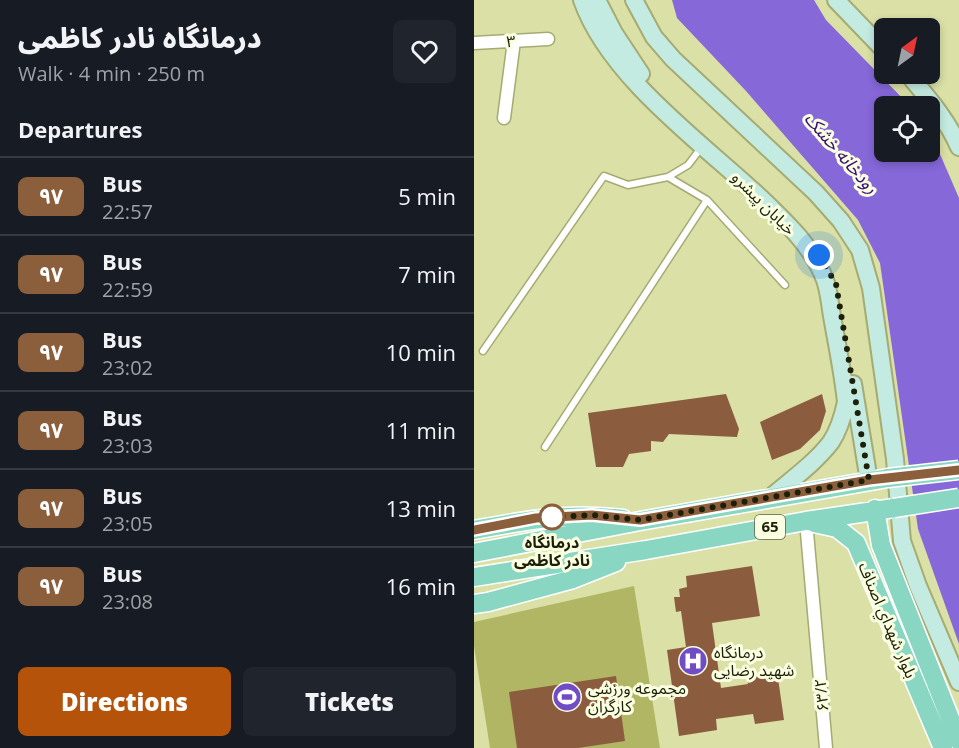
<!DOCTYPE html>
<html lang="en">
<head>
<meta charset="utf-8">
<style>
  :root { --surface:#171b24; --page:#20242c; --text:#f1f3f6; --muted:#9ea1a6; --line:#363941; --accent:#b45309 }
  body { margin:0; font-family:"Open Sans","Noto Sans Arabic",sans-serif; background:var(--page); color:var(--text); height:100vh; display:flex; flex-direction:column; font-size:22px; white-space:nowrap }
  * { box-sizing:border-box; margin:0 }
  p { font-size:20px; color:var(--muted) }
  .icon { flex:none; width:33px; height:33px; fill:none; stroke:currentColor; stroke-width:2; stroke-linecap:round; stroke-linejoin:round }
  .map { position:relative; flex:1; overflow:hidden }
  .sheet { display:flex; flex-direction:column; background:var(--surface); width:474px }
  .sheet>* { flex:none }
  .badge { padding:0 12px; border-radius:9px; font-size:21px; line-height:39px }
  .needle { width:39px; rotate:33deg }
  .buttons { position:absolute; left:400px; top:18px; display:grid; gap:12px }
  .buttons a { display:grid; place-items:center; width:66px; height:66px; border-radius:9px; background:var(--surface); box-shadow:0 3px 9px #0003; font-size:30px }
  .you { position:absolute; width:30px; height:30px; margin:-15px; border:4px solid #fff; border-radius:50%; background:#1a73e8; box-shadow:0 0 0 9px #1a73e833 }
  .map>.badge { position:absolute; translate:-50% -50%; box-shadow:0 0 0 3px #fff }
  h2 { padding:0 18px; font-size:22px; line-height:54px }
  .round { display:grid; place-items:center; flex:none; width:63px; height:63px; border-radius:9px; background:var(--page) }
  .overview { display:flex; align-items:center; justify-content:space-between; height:102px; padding:0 18px }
  h1 { font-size:28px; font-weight:800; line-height:45px }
  .button { display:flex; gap:12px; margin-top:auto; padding:12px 18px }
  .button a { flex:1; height:69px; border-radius:9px; background:var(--accent); color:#fff; font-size:24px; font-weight:800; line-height:69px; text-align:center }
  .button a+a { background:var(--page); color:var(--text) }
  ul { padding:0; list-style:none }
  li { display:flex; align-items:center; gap:18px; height:78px; padding:0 18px; border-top:2px solid var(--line) }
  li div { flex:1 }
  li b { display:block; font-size:22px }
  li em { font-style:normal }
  li .badge { min-width:66px; font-weight:700; text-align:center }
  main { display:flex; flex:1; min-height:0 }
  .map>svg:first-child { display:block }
  .green { fill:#b0b663 }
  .water { fill:#8668d9 }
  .building { fill:#8c5c3e }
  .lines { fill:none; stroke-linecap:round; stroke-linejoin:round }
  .lane-casing { stroke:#a5ab72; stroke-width:9 }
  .street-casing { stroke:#a5ab72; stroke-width:15 }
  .secondary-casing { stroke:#a5ab72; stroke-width:20 }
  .primary-casing { stroke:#fff; stroke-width:21 }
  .lane { stroke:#fff; stroke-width:6 }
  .street { stroke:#fff; stroke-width:12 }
  .secondary { stroke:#c4ebe1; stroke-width:16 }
  .primary { stroke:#89d6c3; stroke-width:18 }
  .primary-bridge-casing { stroke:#fff; stroke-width:21; stroke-linecap:butt }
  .primary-bridge { stroke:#89d6c3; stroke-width:18 }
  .line-casing { stroke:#fff; stroke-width:14 }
  .line { stroke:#8b5e3c; stroke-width:9 }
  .walk { stroke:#1d1f08; stroke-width:6; stroke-dasharray:0 10.8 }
  .stop-dot { fill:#fff; stroke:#8b5e3c; stroke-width:3 }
  .labels { text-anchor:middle; stroke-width:6; stroke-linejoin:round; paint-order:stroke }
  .shield { fill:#fbffe1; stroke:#606249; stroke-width:1.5 }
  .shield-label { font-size:15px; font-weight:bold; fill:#1d1f08 }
  .street-label { font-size:16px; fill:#1d1f08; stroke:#fbffe1 }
  .stop-label { font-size:16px; font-weight:bold; fill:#1d1f08; stroke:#fbffe1 }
  .poi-label { font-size:16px; fill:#1d1f08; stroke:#fbffe1; text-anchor:start }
  .water-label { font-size:18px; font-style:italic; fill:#380f76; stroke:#fbffe1 }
</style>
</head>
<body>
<main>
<section class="sheet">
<div class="overview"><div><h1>درمانگاه نادر کاظمی</h1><p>Walk · 4 min · 250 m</p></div><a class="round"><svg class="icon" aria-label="heart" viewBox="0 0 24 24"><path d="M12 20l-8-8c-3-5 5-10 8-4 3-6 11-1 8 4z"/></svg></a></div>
<h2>Departures</h2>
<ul>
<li><span class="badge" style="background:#8b5e3c;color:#fff">۹۷</span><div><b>Bus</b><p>22:57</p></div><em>5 min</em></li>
<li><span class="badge" style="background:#8b5e3c;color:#fff">۹۷</span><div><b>Bus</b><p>22:59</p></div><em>7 min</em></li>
<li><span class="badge" style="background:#8b5e3c;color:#fff">۹۷</span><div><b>Bus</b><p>23:02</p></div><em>10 min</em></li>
<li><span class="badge" style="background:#8b5e3c;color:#fff">۹۷</span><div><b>Bus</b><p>23:03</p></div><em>11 min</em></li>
<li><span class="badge" style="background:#8b5e3c;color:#fff">۹۷</span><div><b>Bus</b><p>23:05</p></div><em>13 min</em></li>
<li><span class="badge" style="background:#8b5e3c;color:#fff">۹۷</span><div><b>Bus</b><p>23:08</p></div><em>16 min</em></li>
</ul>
<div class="button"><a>Directions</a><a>Tickets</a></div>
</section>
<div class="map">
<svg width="485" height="748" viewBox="0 0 485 748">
  <rect width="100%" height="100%" fill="#dae0a6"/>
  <path class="green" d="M 160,586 L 186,748 L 16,748 L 0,646 L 0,622 Z"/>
  <path class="water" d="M 198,0 L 340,0 L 352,20 L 436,106 L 411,106 L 411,152 L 456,152 L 456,131 L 485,198 L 485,644 L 444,529 L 406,263 L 384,220 L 272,91 L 203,18 Z"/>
  <path class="building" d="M 252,394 L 265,429 L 263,437 L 195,434 L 189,442 L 177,441 L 177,451 L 155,454 L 149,467 L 122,467 L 114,413 Z
    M 348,394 L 352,411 L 346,430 L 326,449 L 298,460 L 286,422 Z
    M 278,566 L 286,616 L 238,623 L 247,688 L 274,684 L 272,676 L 303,671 L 310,720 L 281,724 L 279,714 L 242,719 L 243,730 L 205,736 L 193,650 L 212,647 L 207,611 L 202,612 L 200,597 L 206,597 L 205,589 L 213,587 L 212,576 Z
    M 142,676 L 151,741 L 104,748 L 43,748 L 35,692 Z"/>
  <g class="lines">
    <g class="lane-casing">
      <path id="lane" d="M 194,177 L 214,165 L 227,148
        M 9,351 L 130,176 L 154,185 L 194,177 L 233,200 L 311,285
        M 71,447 L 233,200"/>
    </g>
    <g class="street-casing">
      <path id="street" d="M 0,43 L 74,39
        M 30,118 L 40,41
        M 332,521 L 352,748"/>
    </g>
    <g class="secondary-casing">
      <path id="secondary" d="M 108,0 C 136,79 231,145 290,201 C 314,224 340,249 351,280 C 355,291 356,305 358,316 C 363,345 369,373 372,402 C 369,416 365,430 357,442 C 341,463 317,480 297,497
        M 123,0 L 140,33 L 167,74
        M 160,0 L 180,37 L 199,59 L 342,193 L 367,221 L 386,250 L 397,288 L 421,459 L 428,541 L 444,586 L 485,682
        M 362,0 L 411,51
        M 434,74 C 453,97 473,119 485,147
        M 379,384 L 395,481"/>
    </g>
    <g class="primary-casing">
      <path id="primary" d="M 401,509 L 407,545 L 485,741
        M 340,523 L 363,528 L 382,543 L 469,748
        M 0,530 C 53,520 95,512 149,519
        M 0,553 L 166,521 L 414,478
        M 0,577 L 172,550 L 332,521 L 420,508
        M 0,604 L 14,602 L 99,579 L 142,562"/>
    </g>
    <use href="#lane" class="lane"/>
    <use href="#street" class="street"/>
    <use href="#secondary" class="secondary"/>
    <use href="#primary" class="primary"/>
    <g class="primary-bridge-casing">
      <path id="primary-bridge" d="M 414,478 L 485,470
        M 420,508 L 485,498"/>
    </g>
    <use href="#primary-bridge" class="primary-bridge"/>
  </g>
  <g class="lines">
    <g class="line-casing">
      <path id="line" d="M 0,530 L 62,518 L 118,515 L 166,520 L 395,480 L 485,470"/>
    </g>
    <use href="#line" class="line"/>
    <path class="walk" d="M 78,517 L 118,515 L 166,520 L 395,480 L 362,284 L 345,255"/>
  </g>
  <defs>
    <g id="hospital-disc" transform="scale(1.5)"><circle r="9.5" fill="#704cc5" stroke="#fbffe1"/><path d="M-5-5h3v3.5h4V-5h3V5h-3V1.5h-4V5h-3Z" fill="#fff"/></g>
    <g id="stadium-disc" transform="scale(1.5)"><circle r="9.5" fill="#704cc5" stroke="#fbffe1"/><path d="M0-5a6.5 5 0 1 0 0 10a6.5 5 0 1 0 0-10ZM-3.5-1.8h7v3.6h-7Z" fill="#fff"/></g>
  </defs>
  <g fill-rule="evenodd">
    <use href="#hospital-disc" x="219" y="661"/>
    <use href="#stadium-disc" x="93" y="697"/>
  </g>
  <circle class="stop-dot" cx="78" cy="517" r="12"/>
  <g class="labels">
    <rect class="shield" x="281" y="515" width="30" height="24" rx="4.5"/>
    <g class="shield-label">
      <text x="296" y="532">65</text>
    </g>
    <g class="street-label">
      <text transform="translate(37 41) rotate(-4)" y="6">۳</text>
      <text transform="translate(290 203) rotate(45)" y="6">خیابان پیشرو</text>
      <text transform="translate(414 620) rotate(67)" y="6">بلوار شهداي اصناف</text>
      <text transform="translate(347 695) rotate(-95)" y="6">۶۳/۲</text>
    </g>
    <g class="stop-label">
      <text x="78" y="548">درمانگاه<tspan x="78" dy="18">نادر کاظمی</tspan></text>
    </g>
    <g class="poi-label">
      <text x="240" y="658">درمانگاه<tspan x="240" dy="18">شهید رضایی</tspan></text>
      <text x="114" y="694">مجموعه ورزشی<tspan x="114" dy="18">کارگران</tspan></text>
    </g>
    <g class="water-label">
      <text transform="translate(367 153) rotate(49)" y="6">رودخانه خشک</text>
    </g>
  </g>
</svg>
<div class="buttons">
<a><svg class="needle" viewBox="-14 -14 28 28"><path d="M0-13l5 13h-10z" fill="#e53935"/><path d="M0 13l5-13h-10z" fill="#9ea1a6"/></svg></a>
<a><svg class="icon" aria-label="locate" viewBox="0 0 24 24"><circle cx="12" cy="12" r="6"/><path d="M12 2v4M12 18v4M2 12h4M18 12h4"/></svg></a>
</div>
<div class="you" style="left:345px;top:255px"></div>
</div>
</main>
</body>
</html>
